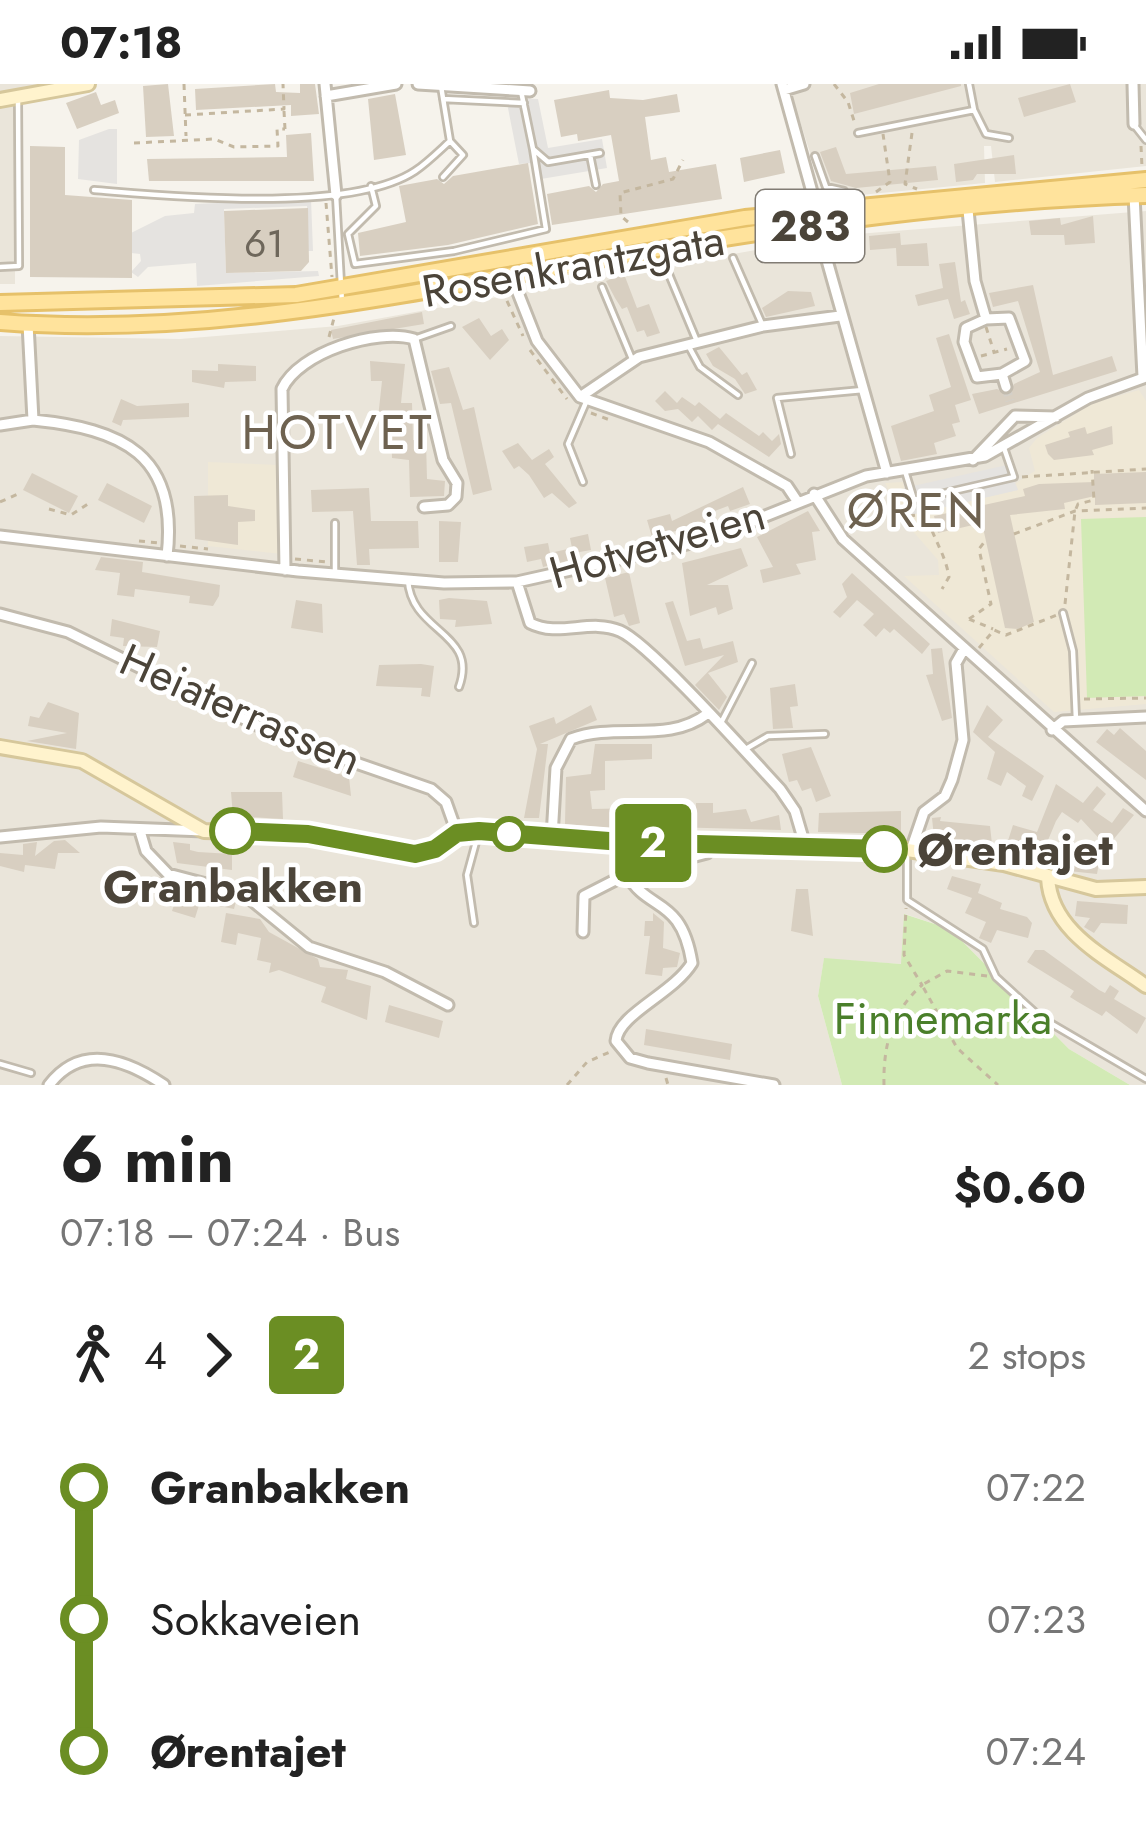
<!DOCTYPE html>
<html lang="en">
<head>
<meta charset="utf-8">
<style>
  :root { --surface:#fff; --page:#f6f6f6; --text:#222; --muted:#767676 }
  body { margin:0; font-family:Jost,sans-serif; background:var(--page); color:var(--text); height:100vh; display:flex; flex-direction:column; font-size:45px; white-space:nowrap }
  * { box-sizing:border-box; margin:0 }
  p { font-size:39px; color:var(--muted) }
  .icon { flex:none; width:66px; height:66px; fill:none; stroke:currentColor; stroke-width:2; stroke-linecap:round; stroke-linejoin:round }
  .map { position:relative; height:1001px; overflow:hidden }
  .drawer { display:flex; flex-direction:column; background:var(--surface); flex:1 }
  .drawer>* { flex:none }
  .badge { padding:0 24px; border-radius:9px; font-size:42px; line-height:78px }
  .map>.badge { position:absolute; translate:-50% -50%; box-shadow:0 0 0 6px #fff }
  .legs { display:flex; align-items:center; gap:18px; height:132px; padding:0 60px; font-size:39px }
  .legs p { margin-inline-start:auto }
  .headline { display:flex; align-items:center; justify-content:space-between; height:204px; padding:0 60px }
  h1 { font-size:66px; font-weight:700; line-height:90px }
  ul { padding:0 60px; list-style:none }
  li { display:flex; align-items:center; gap:42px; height:132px; font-size:45px }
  li i { display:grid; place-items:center; width:18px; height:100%; margin:0 15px; background:currentColor }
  li i::after { content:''; width:30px; height:30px; margin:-15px; border:9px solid; border-radius:50%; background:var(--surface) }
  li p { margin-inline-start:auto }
  li:first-child i { background:linear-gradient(#0000 50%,currentColor 0) }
  li:last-child i { background:linear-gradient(currentColor 50%,#0000 0) }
  .status { display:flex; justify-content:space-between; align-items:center; height:84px; padding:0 60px; background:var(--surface); direction:ltr }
  .status svg { height:33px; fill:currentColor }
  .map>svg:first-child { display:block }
  .residential { fill:#eae5da }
  .education { fill:#efe8d6 }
  .green { fill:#d2eab5 }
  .parking { fill:#e5e3e0 }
  .building { fill:#d8cfc1 }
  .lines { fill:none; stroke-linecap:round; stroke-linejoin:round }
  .street-tunnel { stroke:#d4d0c8; stroke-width:9; stroke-dasharray:9 4.5; stroke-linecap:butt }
  .lane-casing { stroke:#c2bbae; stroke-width:10 }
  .street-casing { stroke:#c2bbae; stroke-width:15 }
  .secondary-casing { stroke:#d6c79b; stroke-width:18 }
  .primary-casing { stroke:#e6c16a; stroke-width:20 }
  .path { stroke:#c4b79f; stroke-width:3; stroke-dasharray:6 6; stroke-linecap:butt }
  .lane { stroke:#fff; stroke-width:4.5 }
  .street { stroke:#fff; stroke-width:9 }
  .secondary { stroke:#fff3cd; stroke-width:12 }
  .primary { stroke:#ffe39c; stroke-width:14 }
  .line-1-casing { stroke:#fff; stroke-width:27 }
  .line-1 { stroke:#6b8e23; stroke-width:18 }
  .stop-1-dot { fill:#fff; stroke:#6b8e23; stroke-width:6 }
  .labels { text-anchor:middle; stroke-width:9; stroke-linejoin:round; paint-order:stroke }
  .number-label { font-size:39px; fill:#6e675b }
  .shield { fill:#fff; stroke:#817c74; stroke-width:3 }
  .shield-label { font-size:42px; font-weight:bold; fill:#4b4439 }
  .street-label { font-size:45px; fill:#4b4439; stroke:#fff }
  .stop-label { font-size:45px; font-weight:bold; fill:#4b4439; stroke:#fff; text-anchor:start }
  .park-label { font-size:45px; fill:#4a7f2a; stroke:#fff }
  .neighbourhood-label { font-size:48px; letter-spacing:3px; fill:#6e6250; stroke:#fff }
</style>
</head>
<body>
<div class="status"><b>07:18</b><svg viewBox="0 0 49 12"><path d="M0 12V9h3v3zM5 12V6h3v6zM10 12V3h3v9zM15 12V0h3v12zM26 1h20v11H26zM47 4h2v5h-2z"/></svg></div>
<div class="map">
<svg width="1146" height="1001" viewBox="0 0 1146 1001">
  <rect width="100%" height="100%" fill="#f6f3ec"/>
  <path class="residential" d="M 0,0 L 57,0 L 15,13 L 15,200 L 0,200 Z
    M 788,0 L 1146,0 L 1146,82 L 995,98 L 991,62 L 984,62 L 985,99 L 829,114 L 822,106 Z
    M 1146,127 L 1146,1001 L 1130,1001 L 1069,965 L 950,845 L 905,830 L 902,880 L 824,875 L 818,912 L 842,1001 L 0,1001 L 0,252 L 180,255 L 338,242 L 832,152 Z"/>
  <path class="education" d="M 1139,306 L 1146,317 L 1146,620 L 1054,628 L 904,492 L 939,491 L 938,476 L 904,437 L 885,399 L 903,398 L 911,430 L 1018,406 L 1016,399 L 1035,387 L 1029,364 L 1037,354 L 1093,319 Z
    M 208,378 L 279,381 L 282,470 L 208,462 Z"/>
  <path class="green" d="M 1146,433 L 1146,612 L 1087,614 L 1081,435 Z
    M 904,830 L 950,845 L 1069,965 L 1130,1001 L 842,1001 L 818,912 L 824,874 L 901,880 Z"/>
  <path class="parking" d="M 506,14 L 538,15 L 548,64 L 602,55 L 607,84 L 535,96 L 531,79 L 519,80 Z
    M 109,45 L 117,45 L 117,100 L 78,95 L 79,56 Z
    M 311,115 L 313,167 L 308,167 L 307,122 L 224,125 L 226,189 L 318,187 L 319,192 L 197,202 L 196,179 L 148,183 L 138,193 L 131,188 L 141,177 L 140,170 L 131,169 L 131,149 L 165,132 L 194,129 L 195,120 Z
    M 1007,381 L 1018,406 L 911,431 L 904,404 Z"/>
  <path class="building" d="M 168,0 L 174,52 L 146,53 L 143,2 Z
    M 275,0 L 276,8 L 300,9 L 300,0 L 315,0 L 319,30 L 291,32 L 291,21 L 196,26 L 195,5 Z
    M 879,0 L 961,0 L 961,2 L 854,30 L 850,9 Z
    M 1070,0 L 1076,18 L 1024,33 L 1018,14 Z
    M 609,6 L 610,14 L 643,16 L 677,10 L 680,28 L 645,33 L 651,76 L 666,73 L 669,88 L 716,80 L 722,115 L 552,141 L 547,110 L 589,102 L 596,108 L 603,100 L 619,97 L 611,51 L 578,57 L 577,50 L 561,53 L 554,16 Z
    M 96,8 L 101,21 L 115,16 L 119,29 L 77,45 L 66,19 Z
    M 395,10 L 406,71 L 374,76 L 368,15 Z
    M 311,49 L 314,97 L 149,97 L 147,75 L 287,73 L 286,51 Z
    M 30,62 L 65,63 L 65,111 L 132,116 L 132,194 L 30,193 Z
    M 836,63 L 846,90 L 936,82 L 938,96 L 856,104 L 831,97 L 820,68 Z
    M 780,66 L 785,89 L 744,98 L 740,74 Z
    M 1014,71 L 1016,90 L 977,90 L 973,96 L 956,98 L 954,80 Z
    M 528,79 L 538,140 L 448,161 L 360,172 L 358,149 L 406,138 L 399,102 L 437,95 L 444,100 L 453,92 Z
    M 308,124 L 309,178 L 301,187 L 226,189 L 224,127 Z
    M 1093,132 L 1095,159 L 1065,161 L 1064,151 L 1031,151 L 1029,137 L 1060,134 L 1061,141 Z
    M 900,149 L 901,161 L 927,159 L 929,182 L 897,182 L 896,164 L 870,166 L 869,152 Z
    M 955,178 L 961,218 L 965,216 L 970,230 L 954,235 L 948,215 L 918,222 L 915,211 L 943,204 L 939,180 Z
    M 624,190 L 637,224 L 649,220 L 660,249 L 647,253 L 644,246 L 637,248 L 627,223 L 622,225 L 615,214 L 606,197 Z
    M 1033,201 L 1053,291 L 1112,272 L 1117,287 L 979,330 L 972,310 L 997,305 L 1010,311 L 1014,300 L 1040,288 L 1018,217 L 993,223 L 989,209 Z
    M 788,207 L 811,208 L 815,222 L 766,233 L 762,224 Z
    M 422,228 L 424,240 L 333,255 L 331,246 Z
    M 479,234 L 491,252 L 502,245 L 509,256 L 490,276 L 462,243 Z
    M 949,250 L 971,316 L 955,321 L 960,338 L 952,340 L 956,352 L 934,359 L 937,370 L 901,377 L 891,342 L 934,327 L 929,311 L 951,303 L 936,254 Z
    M 719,263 L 742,291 L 747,288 L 757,306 L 745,310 L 735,295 L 713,282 L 706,270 Z
    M 370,277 L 405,280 L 401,319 L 412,319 L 413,356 L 426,358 L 427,395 L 445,397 L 444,412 L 410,413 L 409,376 L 392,374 L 391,338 L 378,334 L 382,297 L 371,297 Z
    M 218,280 L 256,282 L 256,297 L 225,298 L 224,304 L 192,298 L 192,286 L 218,287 Z
    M 449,283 L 463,326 L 474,323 L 492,406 L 473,411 L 451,319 L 440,320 L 431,287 Z
    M 665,307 L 677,319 L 682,313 L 695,322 L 699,318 L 720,335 L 726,329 L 759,352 L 763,348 L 772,357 L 779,350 L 781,360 L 769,373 L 718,340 L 712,346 L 698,332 L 692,338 L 678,325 L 665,327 L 655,317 Z
    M 121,315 L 137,322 L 189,319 L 189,333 L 123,336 L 121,342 L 112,338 Z
    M 1112,342 L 1113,360 L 1092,366 L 1094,371 L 1054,376 L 1048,370 L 1045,361 L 1070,353 L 1068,348 L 1085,343 L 1087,350 Z
    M 518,359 L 532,376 L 549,365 L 554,373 L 545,380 L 577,419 L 569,424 L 552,409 L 544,414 L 529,391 L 519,382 L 514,385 L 502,367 Z
    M 1146,388 L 1146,419 L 1095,421 L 1095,412 L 1064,419 L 1065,425 L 1010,431 L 1034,538 L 1018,545 L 1005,544 L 982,439 L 938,449 L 934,432 L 1025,412 L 1023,405 L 1039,400 L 1094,398 L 1094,390 Z
    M 32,389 L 78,412 L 69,429 L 23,406 Z
    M 107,399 L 152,422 L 144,439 L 98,416 Z
    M 743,403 L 750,420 L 730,427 L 728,422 L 712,428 L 713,433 L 703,440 L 652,453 L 647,436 L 670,430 L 672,437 Z
    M 369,404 L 371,437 L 418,437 L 419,464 L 369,465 L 370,481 L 357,481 L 353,427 L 312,428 L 311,406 Z
    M 228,411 L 228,422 L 255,426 L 255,437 L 238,438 L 238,461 L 195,455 L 194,412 Z
    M 808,427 L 820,447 L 812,448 L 816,476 L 796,480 L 801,490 L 763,499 L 760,486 L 773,483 L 757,453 Z
    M 439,437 L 461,438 L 458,478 L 439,478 Z
    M 588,450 L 591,466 L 574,469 L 575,475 L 543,483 L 541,475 L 527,478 L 524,463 L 548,459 L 550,469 L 572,464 L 570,454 Z
    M 741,464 L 748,482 L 707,501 L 728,501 L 733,525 L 718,531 L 716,523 L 690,532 L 682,479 Z
    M 101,473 L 143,478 L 142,488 L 220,501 L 219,512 L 213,522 L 189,519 L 190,512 L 135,505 L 134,513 L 117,511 L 120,489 L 95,486 Z
    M 629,488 L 640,539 L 629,542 L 624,530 L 614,533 L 605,494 Z
    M 852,489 L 930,560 L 922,570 L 894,545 L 890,549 L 884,544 L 876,553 L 863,541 L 874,530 L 857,516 L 840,534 L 833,528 L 847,513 L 842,500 Z
    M 449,514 L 487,517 L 492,540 L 455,543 L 456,536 L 440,535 L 439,516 Z
    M 296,516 L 322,520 L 323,549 L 291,544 Z
    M 673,517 L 687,557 L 700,554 L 703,565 L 733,557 L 738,578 L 708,589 L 727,613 L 719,626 L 695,601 L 724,571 L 685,582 L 665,519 Z
    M 112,535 L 160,547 L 157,563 L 123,562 L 124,554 L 110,552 Z
    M 942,564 L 952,634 L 942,637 L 926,591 L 933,590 L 931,565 Z
    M 421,580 L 434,582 L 430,613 L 421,612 L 422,604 L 376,602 L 379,581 Z
    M 795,600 L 798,622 L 790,623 L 793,644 L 773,645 L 770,604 Z
    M 48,618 L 79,629 L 76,665 L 27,657 L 67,649 L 28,642 L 30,632 L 39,634 Z
    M 591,621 L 597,636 L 540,660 L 548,660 L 539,734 L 524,734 L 537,665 L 529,642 L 554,633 L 556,640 Z
    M 987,621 L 1003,636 L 988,653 L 1044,692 L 1032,717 L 1022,712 L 1026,702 L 1007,688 L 1001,702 L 987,695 L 995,668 L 973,648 Z
    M 1120,644 L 1146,667 L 1146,696 L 1096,658 L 1107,645 L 1114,651 Z
    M 595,660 L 652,660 L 652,675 L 605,677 L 605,706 L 590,707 L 592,725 L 640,724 L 640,731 L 663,731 L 663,726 L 696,727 L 696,719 L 713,719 L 713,729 L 746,725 L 751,738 L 779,731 L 781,746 L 669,743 L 657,748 L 565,740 L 566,693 L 591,690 Z
    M 811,663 L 831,712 L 816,718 L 811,704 L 802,707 L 797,696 L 789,698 L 782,670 Z
    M 298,677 L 349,693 L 351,712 L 293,693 Z
    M 1056,700 L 1083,719 L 1097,702 L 1106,710 L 1093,726 L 1112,739 L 1123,724 L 1134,731 L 1107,763 L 1081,735 L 1078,739 L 1062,728 L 1056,737 L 1046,761 L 1099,779 L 1097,790 L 1069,787 L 1006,763 L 1013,741 L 1037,748 Z
    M 231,708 L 282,708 L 283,735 L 233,732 Z
    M 901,727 L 901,750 L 818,748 L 819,729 Z
    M 941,733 L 940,737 L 990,742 L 992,760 L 934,753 L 932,734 Z
    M 65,756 L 80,769 L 58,769 L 55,785 L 25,781 L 24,788 L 0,782 L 0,769 L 23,771 L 23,760 L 37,758 L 35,772 L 54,757 Z
    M 173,758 L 190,760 L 190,766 L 198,768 L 232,770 L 232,786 L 177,779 Z
    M 952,792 L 981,800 L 978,809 L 1002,819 L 1000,825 L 1027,833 L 1032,839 L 1028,854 L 997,846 L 991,859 L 979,854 L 986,838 L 965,829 L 972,814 L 947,805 Z
    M 159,793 L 169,800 L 167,804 L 236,817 L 234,825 L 200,818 L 195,834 L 172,827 L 176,815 L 154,801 Z
    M 796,805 L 808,805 L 813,852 L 791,847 Z
    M 1077,817 L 1128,821 L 1127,840 L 1101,839 L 1094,849 L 1084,843 L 1090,834 L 1075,832 Z
    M 226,829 L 260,835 L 269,848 L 318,875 L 320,883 L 348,886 L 346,895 L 371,902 L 367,936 L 321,918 L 326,903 L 279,886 L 269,889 L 271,879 L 257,876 L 261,854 L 238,849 L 236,861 L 221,858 Z
    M 653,829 L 664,838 L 663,864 L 680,869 L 677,883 L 663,884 L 662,892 L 645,890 L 650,852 L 644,852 L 645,837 L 653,837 Z
    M 1035,866 L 1044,866 L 1099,906 L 1105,909 L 1110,901 L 1119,907 L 1114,915 L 1146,934 L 1137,950 L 1106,927 L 1102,932 L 1078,918 L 1070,913 L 1074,907 L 1027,878 Z
    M 389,921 L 443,937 L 439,954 L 385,938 Z
    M 646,945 L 732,960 L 730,976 L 644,961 Z"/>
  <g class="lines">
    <path class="street-tunnel" d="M 1006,303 L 1010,317"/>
    <g class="lane-casing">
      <path id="lane" d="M 969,0 L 974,26 L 986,50 L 1009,54
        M 521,7 L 533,65 L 548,78 L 600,69
        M 443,15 L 524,19
        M 1135,42 L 1146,56
        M 858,49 L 974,26
        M 590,71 L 596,101
        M 815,72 L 826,103 L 844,107
        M 443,93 L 463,71 L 450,57
        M 371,102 L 376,122 L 348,150 L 355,180 L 454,167 L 546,145 L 533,65
        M 94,106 C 172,112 350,130 415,87 C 427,79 439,67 450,57 L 441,2
        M 336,111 L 342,219
        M 733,174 L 762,240
        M 0,183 L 19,182 L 18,16
        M 668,188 L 696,255
        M 602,203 L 632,275
        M 417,254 L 451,242
        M 688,261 L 700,283 L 738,311
        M 791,370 L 777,314 L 863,306
        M 905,387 L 914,416 L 1014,393 L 1004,364
        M 583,398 L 568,360 L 587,316
        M 335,439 L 335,487
        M 408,496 C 411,549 479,548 459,603
        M 1063,529 L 1073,567 L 1076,636
        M 722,637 L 752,579
        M 744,666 L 768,652 L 825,650
        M 907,767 L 907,816 L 983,865 L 996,893 L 1040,933 L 1146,995
        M 474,839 L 467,791 L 479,747
        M 0,980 L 31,989"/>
    </g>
    <g class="street-casing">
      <path id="street" d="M 325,0 L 336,111
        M 418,0 L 530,7
        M 782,0 L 817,126
        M 1133,0 L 1134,40
        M 784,6 L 804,0
        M 326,12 L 396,0
        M 1134,111 L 1143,293
        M 968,126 L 975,197 L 986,235 L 1009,234 L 1025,277 L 1002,290
        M 817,141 L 887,389
        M 511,191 L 537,257 L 580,313 L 709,358 L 787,402 L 797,417
        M 986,235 L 966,244 L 964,258 L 977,293 L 1002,290 L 1006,303
        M 28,240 L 33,336 C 122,345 179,370 167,472
        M 580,313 L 639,273 L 763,242 L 840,232
        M 1015,332 L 1056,333
        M 0,341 L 33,336
        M 973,376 L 1015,332
        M 814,410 L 843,455 L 1146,727
        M 0,452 L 298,487 L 444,499 L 517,498 L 705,456 L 866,392 L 985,372 L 1088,314 L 1146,293
        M 285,486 L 282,305 C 299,268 377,244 414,255 L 443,376 L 457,399 L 456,413 L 448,421 L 424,423
        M 517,498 L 530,539 C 559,554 590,534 620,547 C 650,560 752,675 780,705 L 795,727 L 805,761
        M 0,530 L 68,548 L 281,653 L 431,705 L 446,718 L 457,749
        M 1052,646 L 1063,637 L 1146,633
        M 140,747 L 146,767 L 168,790 L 244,810 L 309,863 L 385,888 L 448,921
        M 0,753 L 101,743 L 204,747
        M 552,753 L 556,684 L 571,655 C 616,638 668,660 707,630
        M 715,760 L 707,769 L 627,790 C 648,829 681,811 692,879 C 673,910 618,930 616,957 L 630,974 L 648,979 L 774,1001
        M 911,766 L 924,728 L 945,712 L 952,696 L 963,656 L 956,579 L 964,565
        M 583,848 L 584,812 L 627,790
        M 49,1001 C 82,958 127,976 164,1001"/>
    </g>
    <g class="secondary-casing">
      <path id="secondary" d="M 0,16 L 88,0
        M 0,663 L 82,677 L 204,747 L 308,750 L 415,770 L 457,749 L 479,747 L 622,758 L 907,766 L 1004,780 L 1096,805 L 1146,803
        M 1048,794 C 1051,848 1106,873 1146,902"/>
    </g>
    <g class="primary-casing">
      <path id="primary" d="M 0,219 L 296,211 L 745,134 L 1146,96
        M 0,238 C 212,254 414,208 622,171 C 794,141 971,116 1146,111"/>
    </g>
    <path class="path" d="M 184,0 L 186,52
      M 834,0 L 848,18 L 855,40
      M 284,27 L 285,45 L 290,42
      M 185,31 L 284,25 L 283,0
      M 912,49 L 905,100 L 917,105
      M 134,59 L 214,55 L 234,63 L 278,62 L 277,45 L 285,45
      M 1141,62 L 1142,83
      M 876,108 L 890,98 L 883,50
      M 326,119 L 332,193
      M 628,138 L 621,132 L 620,109 L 673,95 L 683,76
      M 502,206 L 523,252
      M 986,243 L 994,268
      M 329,253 L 334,234
      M 530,266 L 567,315
      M 981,272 L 1007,265
      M 591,329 L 610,336
      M 1022,393 L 1146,385
      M 0,418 L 18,410
      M 49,425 L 71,431 L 88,420
      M 909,432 L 927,430 C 932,454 945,468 949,493 L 942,505
      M 1014,450 L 1075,427 L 1146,424
      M 139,457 L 159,459
      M 180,462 L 208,465
      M 295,475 L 327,478
      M 1065,520 L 1075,427 L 1078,420 L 1094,416 L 1092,386
      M 969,535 L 991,520 L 979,465 L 985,457
      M 969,535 L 993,545
      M 979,564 L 994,546 L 1006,551 L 1057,531
      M 1084,615 L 1146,614
      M 987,892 L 947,887 L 922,901 L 957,964 L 998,1001
      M 666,994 L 668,1001
      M 567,1001 L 587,978 L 612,967
      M 884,1001 C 883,962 892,927 922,901 L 904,871 L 906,824"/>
    <use href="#lane" class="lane"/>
    <use href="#street" class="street"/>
    <use href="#secondary" class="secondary"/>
    <use href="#primary" class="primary"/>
  </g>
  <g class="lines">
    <g class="line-1-casing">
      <path id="line-1" d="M 233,747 L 308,750 L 415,770 L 435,765 L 457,749 L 479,747 L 622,758 L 884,765"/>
    </g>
    <use href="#line-1" class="line-1"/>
  </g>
  <g class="stop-1-dot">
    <circle cx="233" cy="747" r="21"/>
    <circle cx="509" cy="750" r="15"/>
    <circle cx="884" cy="765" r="21"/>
  </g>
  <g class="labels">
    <g class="number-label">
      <text x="264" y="173">61</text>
    </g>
    <rect class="shield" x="756" y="106" width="108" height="72" rx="9"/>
    <g class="shield-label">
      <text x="810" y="157">283</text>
    </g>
    <g class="street-label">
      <text transform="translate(573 181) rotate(-10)" y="16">Rosenkrantzgata</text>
      <text transform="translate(657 459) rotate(-16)" y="16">Hotvetveien</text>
      <text transform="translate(241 625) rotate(24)" y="16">Heiaterrassen</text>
    </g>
    <g class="stop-label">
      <text x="917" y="781">Ørentajet</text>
      <text x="233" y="818" text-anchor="middle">Granbakken</text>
    </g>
    <g class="park-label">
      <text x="943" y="950">Finnemarka</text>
    </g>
    <g class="neighbourhood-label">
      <text x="338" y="365">HOTVET</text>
      <text x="917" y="443">ØREN</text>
    </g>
  </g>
</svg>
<b class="badge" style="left:653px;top:759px;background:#6b8e23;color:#fff">2</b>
</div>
<section class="drawer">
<div class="headline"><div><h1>6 min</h1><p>07:18 – 07:24 · Bus</p></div><b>$0.60</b></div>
<div class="legs"><svg class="icon" aria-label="walk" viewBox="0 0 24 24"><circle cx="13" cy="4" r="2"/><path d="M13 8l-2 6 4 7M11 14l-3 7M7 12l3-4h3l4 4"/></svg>4<svg class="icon" aria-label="forward" viewBox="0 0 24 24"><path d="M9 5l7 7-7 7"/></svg><b class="badge" style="background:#6b8e23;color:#fff">2</b><p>2 stops</p></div>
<ul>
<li><i style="color:#6b8e23"></i><b>Granbakken</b><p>07:22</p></li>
<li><i style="color:#6b8e23"></i><span>Sokkaveien</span><p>07:23</p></li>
<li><i style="color:#6b8e23"></i><b>Ørentajet</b><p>07:24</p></li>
</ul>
</section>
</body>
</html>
